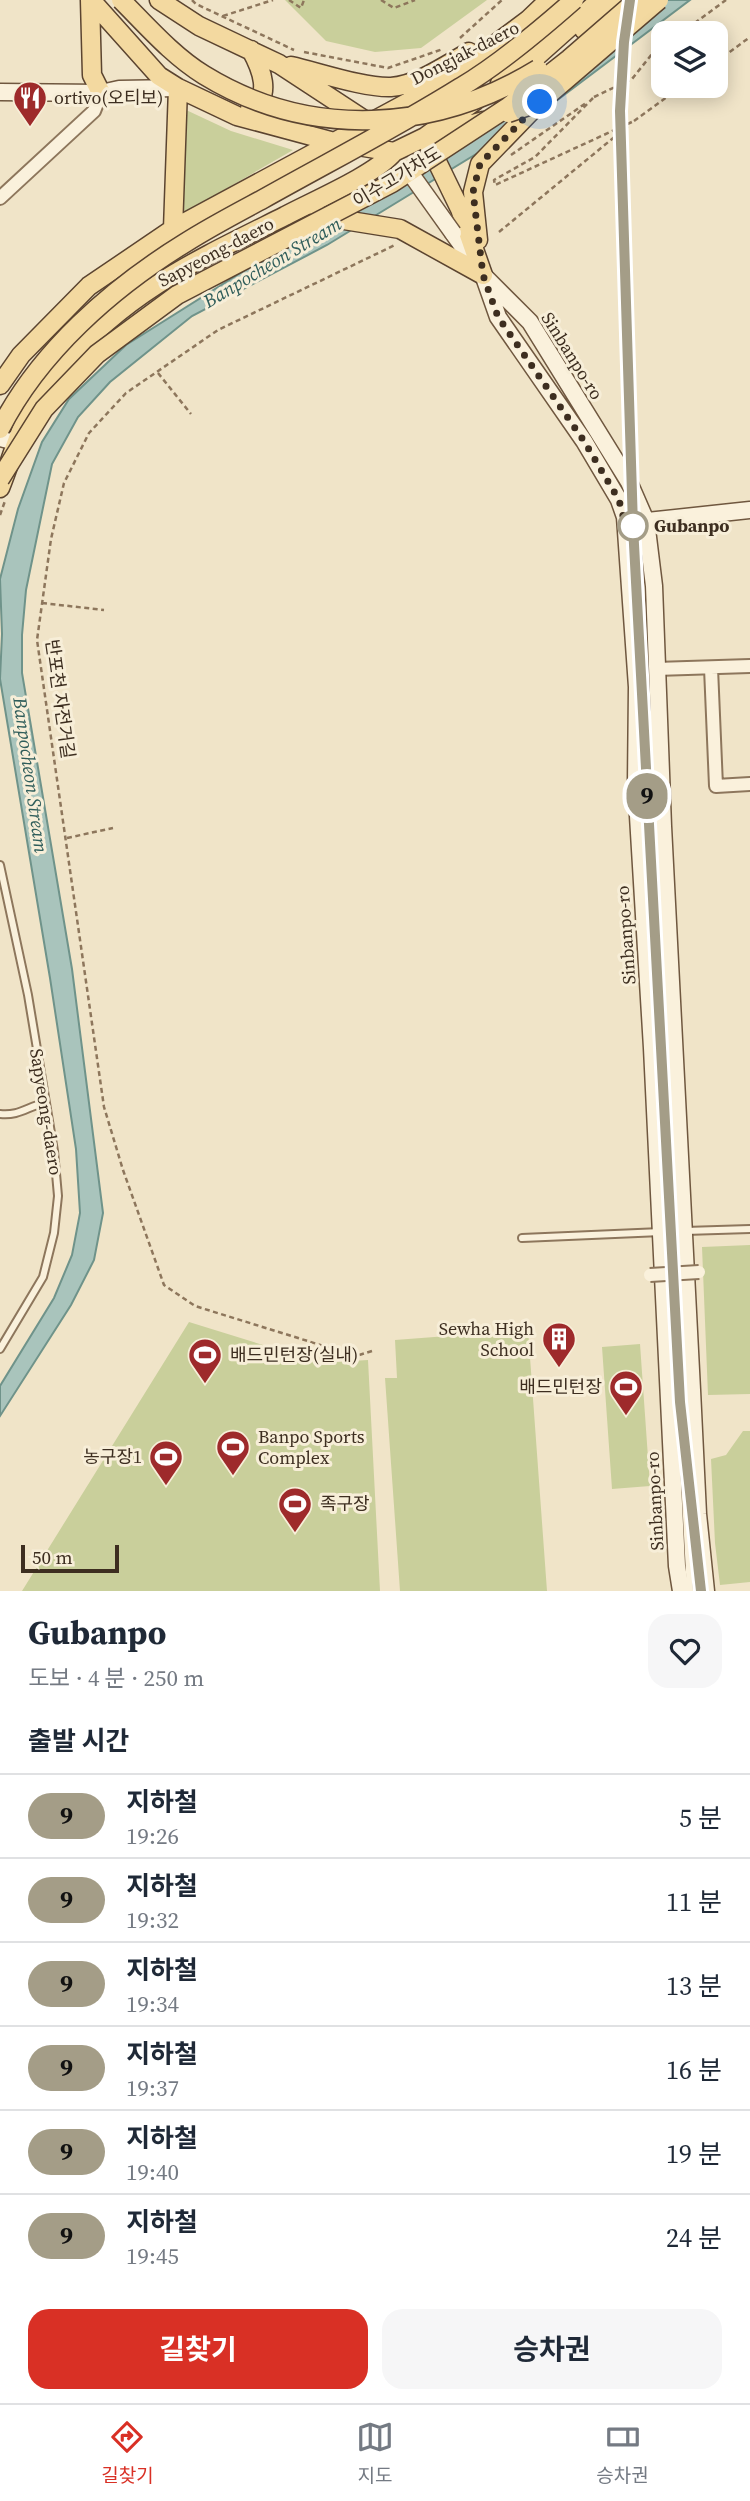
<!DOCTYPE html>
<html lang="ko">
<head>
<meta charset="utf-8">
<style>
  :root { --surface:#fff; --page:#f6f6f7; --text:#1f2937; --muted:#747a83; --line:#e0e1e3; --accent:#d93025 }
  body { margin:0; font-family:"Source Serif 4","Noto Sans KR",serif; background:var(--page); color:var(--text); height:100vh; display:flex; flex-direction:column; font-size:26px; white-space:nowrap }
  * { box-sizing:border-box; margin:0 }
  p { font-size:23px; color:var(--muted) }
  .icon { flex:none; width:38px; height:38px; fill:none; stroke:currentColor; stroke-width:2; stroke-linecap:round; stroke-linejoin:round }
  .map { position:relative; height:1591px; overflow:hidden }
  .drawer { display:flex; flex-direction:column; background:var(--surface); flex:1 }
  .drawer>* { flex:none }
  .badge { padding:0 14px; border-radius:23px; font-size:24px; line-height:46px }
  .tools { position:absolute; left:651px; top:21px; display:grid; gap:14px }
  .tools a { display:grid; place-items:center; width:77px; height:77px; border-radius:14px; background:var(--surface); box-shadow:0 4px 18px #0003; font-size:35px }
  .scale { position:absolute; left:21px; bottom:18px; width:98px; box-sizing:border-box; padding-left:7px; border:4px solid #3d2e20; border-top:0; font-size:19px; line-height:24px; white-space:nowrap; color:#3d2e20; -webkit-text-stroke:5px #f7eed8; paint-order:stroke }
  .you { position:absolute; width:35px; height:35px; margin:-18px; border:5px solid #fff; border-radius:50%; background:#1a73e8; box-shadow:0 0 0 10px #1a73e833 }
  .map>.badge { position:absolute; translate:-50% -50%; box-shadow:0 0 0 4px #fff }
  h2 { padding:0 28px; font-size:26px; line-height:63px }
  .round { display:grid; place-items:center; flex:none; width:74px; height:74px; border-radius:21px; background:var(--page) }
  .head { display:flex; align-items:center; justify-content:space-between; height:119px; padding:0 28px }
  h1 { font-size:33px; font-weight:700; line-height:52px }
  .primary-button { display:flex; gap:14px; margin-top:auto; padding:14px 28px }
  .primary-button a { flex:1; height:80px; border-radius:21px; background:var(--accent); color:#fff; font-size:28px; font-weight:700; line-height:80px; text-align:center }
  .primary-button a+a { background:var(--page); color:var(--text) }
  ul { padding:0; list-style:none }
  li { display:flex; align-items:center; gap:21px; height:84px; padding:0 28px; border-top:2px solid var(--line) }
  li div { flex:1 }
  li b { display:block; font-size:26px }
  li em { font-style:normal }
  li .badge { min-width:77px; font-weight:700; text-align:center }
  .tabs { display:flex; justify-content:space-around; align-items:center; height:98px; border-top:2px solid var(--line); background:var(--surface); font-size:19px; color:var(--muted) }
  .tabs a { display:grid; justify-items:center; gap:4px }
  .tabs .selected { color:var(--accent) }
  .map>svg:first-child { display:block }
  .green { fill:#c9cf9b }
  .water { fill:#a9c4bc; stroke:#6f938a; stroke-width:2 }
  .lines { fill:none; stroke-linecap:round; stroke-linejoin:round }
  .lane-casing { stroke:#8d765c; stroke-width:10 }
  .street-casing { stroke:#8d765c; stroke-width:16 }
  .secondary-casing { stroke:#6f573f; stroke-width:19 }
  .primary-casing { stroke:#5b4430; stroke-width:21 }
  .path { stroke:#8d765c; stroke-width:2.5; stroke-dasharray:5 3.5; stroke-linecap:butt }
  .lane { stroke:#faf1dc; stroke-width:6 }
  .street { stroke:#faf1dc; stroke-width:12 }
  .secondary { stroke:#faf1dc; stroke-width:16 }
  .primary { stroke:#f3d9a0; stroke-width:18 }
  .street-bridge-casing { stroke:#8d765c; stroke-width:16; stroke-linecap:butt }
  .secondary-bridge-casing { stroke:#6f573f; stroke-width:19; stroke-linecap:butt }
  .primary-bridge-casing { stroke:#5b4430; stroke-width:21; stroke-linecap:butt }
  .street-bridge { stroke:#faf1dc; stroke-width:12 }
  .secondary-bridge { stroke:#faf1dc; stroke-width:16 }
  .primary-bridge { stroke:#f3d9a0; stroke-width:18 }
  .line-casing { stroke:#fff; stroke-width:16 }
  .line { stroke:#a49d87; stroke-width:10 }
  .walk { stroke:#3d2e20; stroke-width:7; stroke-dasharray:0 12.6 }
  .stop-dot { fill:#fff; stroke:#a49d87; stroke-width:3.5 }
  .labels { text-anchor:middle; stroke-width:6; stroke-linejoin:round; paint-order:stroke }
  .street-label { font-size:18px; fill:#3d2e20; stroke:#f7eed8 }
  .poi-label { font-size:18px; fill:#3d2e20; stroke:#f7eed8; text-anchor:start }
  .stop-label { font-size:18px; font-weight:bold; fill:#3d2e20; stroke:#f7eed8; text-anchor:start }
  .water-label { font-size:19px; font-style:italic; fill:#2f5d5a; stroke:#f7eed8 }
</style>
</head>
<body>
<div class="map">
<svg width="750" height="1591" viewBox="0 0 750 1591">
  <rect width="100%" height="100%" fill="#f0e4c8"/>
  <path class="green" d="M 285,0 L 487,0 L 421,48 L 375,52 L 326,41 Z
    M 184,109 L 231,131 L 293,150 L 179,216 Z
    M 750,1245 L 750,1394 L 708,1395 L 702,1247 Z
    M 189,1322 L 321,1363 L 368,1360 L 380,1591 L 22,1591 Z
    M 528,1330 L 547,1591 L 400,1591 L 385,1378 L 397,1378 L 395,1340 Z
    M 640,1344 L 650,1486 L 612,1489 L 602,1347 Z
    M 743,1431 L 750,1431 L 750,1582 L 720,1585 L 715,1543 L 711,1459 L 726,1455 Z"/>
  <path class="water" d="M 664,0 L 690,0 L 527,123 L 327,245 L 192,316 L 110,382 L 78,417 L 52,464 L 26,590 L 22,635 L 22,673 L 72,969 L 103,1213 L 94,1260 L 71,1305 L 0,1416 L 0,1386 L 54,1298 L 72,1255 L 80,1213 L 76,1149 L 50,978 L 0,679 L 2,634 L 0,579 L 18,509 L 42,442 L 69,399 L 126,345 L 326,219 Z"/>
  <g class="lines">
    <g class="lane-casing">
      <path id="lane" d="M 652,714 L 650,729 L 662,997
        M 0,865 L 28,995 L 54,1151 L 58,1196 L 54,1233 L 43,1277 L 0,1349
        M 658,992 L 690,1591
        M 668,1102 L 674,1196
        M 0,1114 C 19,1116 27,1107 44,1103
        M 673,1192 L 680,1303
        M 685,1231 L 750,1229
        M 522,1238 L 661,1232"/>
    </g>
    <g class="street-casing">
      <path id="street" d="M 0,198 L 94,111 L 101,93
        M 711,668 L 716,786 L 750,784
        M 656,669 L 750,666"/>
    </g>
    <g class="secondary-casing">
      <path id="secondary" d="M 0,92 L 101,93 L 119,89 L 178,88
        M 453,233 L 483,275 L 530,322 L 629,482 L 646,521 L 654,586 L 663,826 L 692,1390 L 698,1514 L 706,1591
        M 485,280 L 498,317 L 584,441 L 619,500 L 625,517 L 637,687 L 636,783 L 652,1048 L 677,1566 L 681,1591
        M 0,438 L 16,442
        M 638,522 L 750,510"/>
    </g>
    <g class="primary-casing">
      <path id="primary" d="M 90,0 L 92,75 L 101,93
        M 91,0 L 159,76 L 178,88 L 237,116 L 334,142 L 394,152 L 425,137 L 484,121
        M 159,0 L 199,26 L 279,64 L 369,123
        M 584,30 L 619,0
        M 291,66 C 318,72 364,88 391,87 C 418,85 446,65 469,52
        M 500,83 L 536,57 L 600,0
        M 475,101 L 425,137 L 460,209 L 483,275
        M 250,109 C 273,97 261,68 251,50
        M 319,216 L 400,229 L 483,275
        M 173,229 L 178,88
        M 478,240 L 473,192 L 480,164 L 540,102
        M 0,385 L 21,355 L 89,286 L 173,229 L 442,84 L 528,20 L 549,0
        M 0,488 C 12,458 20,427 35,399 C 42,387 54,377 63,366 C 127,291 199,259 285,216 C 313,201 375,175 394,152"/>
    </g>
    <path class="path" d="M 192,0 L 196,4 L 294,50
      M 289,0 L 301,8 L 304,0
      M 381,0 L 394,8 L 415,0
      M 223,16 L 273,0
      M 681,33 L 726,0
      M 460,38 L 502,0
      M 304,52 L 388,68 L 443,49
      M 716,62 L 750,37
      M 594,97 L 632,79 L 652,54 L 663,46
      M 593,98 L 535,157 L 494,180 L 495,185 L 634,121
      M 634,121 L 682,86
      M 511,155 L 586,103
      M 499,232 L 629,125
      M 158,373 L 191,414
      M 0,515 L 5,501
      M 42,603 L 104,610
      M 67,838 L 113,828
      M 372,1351 L 356,1356 L 195,1306 L 164,1285 L 123,1170 L 104,1107 L 37,640 L 51,539 L 64,483 L 89,433 L 126,393 L 218,330 L 395,245"/>
    <use href="#lane" class="lane"/>
    <use href="#street" class="street"/>
    <use href="#secondary" class="secondary"/>
    <use href="#primary" class="primary"/>
    <g class="street-bridge-casing">
      <path id="street-bridge" d="M 650,1275 L 699,1272"/>
    </g>
    <g class="secondary-bridge-casing">
      <path id="secondary-bridge" d="M 408,170 L 453,233"/>
    </g>
    <g class="primary-bridge-casing">
      <path id="primary-bridge" d="M 121,0 C 147,26 173,56 204,75 C 310,140 435,132 538,69
        M 508,113 L 540,102 L 659,0
        M 0,429 C 39,352 112,288 185,243 C 210,227 237,213 263,199 C 329,162 397,127 461,87 C 500,64 540,30 574,0
        M 0,479 L 44,409 L 97,354 L 177,295 L 392,183 L 508,107 L 569,59 L 637,0"/>
    </g>
    <use href="#street-bridge" class="street-bridge"/>
    <use href="#secondary-bridge" class="secondary-bridge"/>
    <use href="#primary-bridge" class="primary-bridge"/>
  </g>
  <g class="lines">
    <g class="line-casing">
      <path id="line" d="M 630,0 L 624,42 L 620,111 L 633,526 L 680,1402 L 701,1591"/>
    </g>
    <use href="#line" class="line"/>
    <path class="walk" d="M 540,102 L 480,164 L 473,192 L 483,275 L 498,317 L 584,441 L 619,500 L 625,524 L 633,526"/>
  </g>
  <defs>
    <g id="restaurant-pin" transform="scale(1.75)"><path d="M0 17L-7.5 6A9.5 9.5 0 1 1 7.5 6Z" fill="#9e2a2b" stroke="#f7eed8"/><path d="M-5-6h1v4h1v-4h1v4h1v-4h1v5L-1.5 .5V6h-2V.5L-5-1ZM5-6V6H3V1.5H1.5Q1.5-4 5-6Z" fill="#fff"/></g>
    <g id="building-pin" transform="scale(1.75)"><path d="M0 17L-7.5 6A9.5 9.5 0 1 1 7.5 6Z" fill="#9e2a2b" stroke="#f7eed8"/><path d="M-4-6H4V6H1V3H-1V6H-4ZM-2.5-4.3h1.7v1.8h-1.7ZM.8-4.3h1.7v1.8H.8ZM-2.5-1h1.7V.8h-1.7ZM.8-1h1.7V.8H.8Z" fill="#fff"/></g>
    <g id="stadium-pin" transform="scale(1.75)"><path d="M0 17L-7.5 6A9.5 9.5 0 1 1 7.5 6Z" fill="#9e2a2b" stroke="#f7eed8"/><path d="M0-5a6.5 5 0 1 0 0 10a6.5 5 0 1 0 0-10ZM-3.5-1.8h7v3.6h-7Z" fill="#fff"/></g>
  </defs>
  <g fill-rule="evenodd">
    <use href="#restaurant-pin" x="30" y="98"/>
    <use href="#building-pin" x="559" y="1339"/>
    <use href="#stadium-pin" x="205" y="1355"/>
    <use href="#stadium-pin" x="626" y="1387"/>
    <use href="#stadium-pin" x="233" y="1447"/>
    <use href="#stadium-pin" x="166" y="1457"/>
    <use href="#stadium-pin" x="295" y="1504"/>
  </g>
  <circle class="stop-dot" cx="633" cy="526" r="14"/>
  <g class="labels">
    <g class="street-label">
      <text transform="translate(465 53) rotate(-27)" y="6">Dongjak-daero</text>
      <text transform="translate(397 177) rotate(-31)" y="6">이수고가차도</text>
      <text transform="translate(216 252) rotate(-28)" y="6">Sapyeong-daero</text>
      <text transform="translate(572 356) rotate(58)" y="6">Sinbanpo-ro</text>
      <text transform="translate(60 699) rotate(82)" y="6">반포천 자전거길</text>
      <text transform="translate(626 935) rotate(-94)" y="6">Sinbanpo-ro</text>
      <text transform="translate(46 1112) rotate(81)" y="6">Sapyeong-daero</text>
      <text transform="translate(655 1501) rotate(-93)" y="6">Sinbanpo-ro</text>
    </g>
    <g class="poi-label">
      <text x="54" y="104">ortivo(오티보)</text>
      <text x="534" y="1335" text-anchor="end">Sewha High<tspan x="534" dy="21">School</tspan></text>
      <text x="230" y="1361">배드민턴장(실내)</text>
      <text x="602" y="1393" text-anchor="end">배드민턴장</text>
      <text x="258" y="1443">Banpo Sports<tspan x="258" dy="21">Complex</tspan></text>
      <text x="142" y="1463" text-anchor="end">농구장1</text>
      <text x="320" y="1510">족구장</text>
    </g>
    <g class="stop-label">
      <text x="654" y="532">Gubanpo</text>
    </g>
    <g class="water-label">
      <text transform="translate(272 262) rotate(-31)" y="7">Banpocheon Stream</text>
      <text transform="translate(31 775) rotate(82)" y="7">Banpocheon Stream</text>
    </g>
  </g>
</svg>
<div class="tools">
<a><svg class="icon" aria-label="layers" viewBox="0 0 24 24"><path d="M12 4l9 5-9 5-9-5zM3 14l9 5 9-5"/></svg></a>
</div>
<div class="scale">50 m</div>
<div class="you" style="left:540px;top:102px"></div>
<b class="badge" style="left:647px;top:796px;background:#a49d87;color:#111">9</b>
</div>
<section class="drawer">
<div class="head"><div><h1>Gubanpo</h1><p>도보 · 4 분 · 250 m</p></div><a class="round"><svg class="icon" aria-label="heart" viewBox="0 0 24 24"><path d="M12 20l-8-8c-3-5 5-10 8-4 3-6 11-1 8 4z"/></svg></a></div>
<h2>출발 시간</h2>
<ul>
<li><span class="badge" style="background:#a49d87;color:#111">9</span><div><b>지하철</b><p>19:26</p></div><em>5 분</em></li>
<li><span class="badge" style="background:#a49d87;color:#111">9</span><div><b>지하철</b><p>19:32</p></div><em>11 분</em></li>
<li><span class="badge" style="background:#a49d87;color:#111">9</span><div><b>지하철</b><p>19:34</p></div><em>13 분</em></li>
<li><span class="badge" style="background:#a49d87;color:#111">9</span><div><b>지하철</b><p>19:37</p></div><em>16 분</em></li>
<li><span class="badge" style="background:#a49d87;color:#111">9</span><div><b>지하철</b><p>19:40</p></div><em>19 분</em></li>
<li><span class="badge" style="background:#a49d87;color:#111">9</span><div><b>지하철</b><p>19:45</p></div><em>24 분</em></li>
</ul>
<div class="primary-button"><a>길찾기</a><a>승차권</a></div>
</section>
<nav class="tabs">
<a class="selected"><svg class="icon" aria-label="directions" viewBox="0 0 24 24"><path d="M12 3l9 9-9 9-9-9zM9 14v-3h6M13 9l2 2-2 2"/></svg>길찾기</a>
<a><svg class="icon" aria-label="map" viewBox="0 0 24 24"><path d="M3 6l6-2 6 2 6-2v14l-6 2-6-2-6 2zM9 4v14M15 6v14"/></svg>지도</a>
<a><svg class="icon" aria-label="tickets" viewBox="0 0 24 24"><path d="M3 7h18v10H3zM15 7v10"/></svg>승차권</a>
</nav>
</body>
</html>
